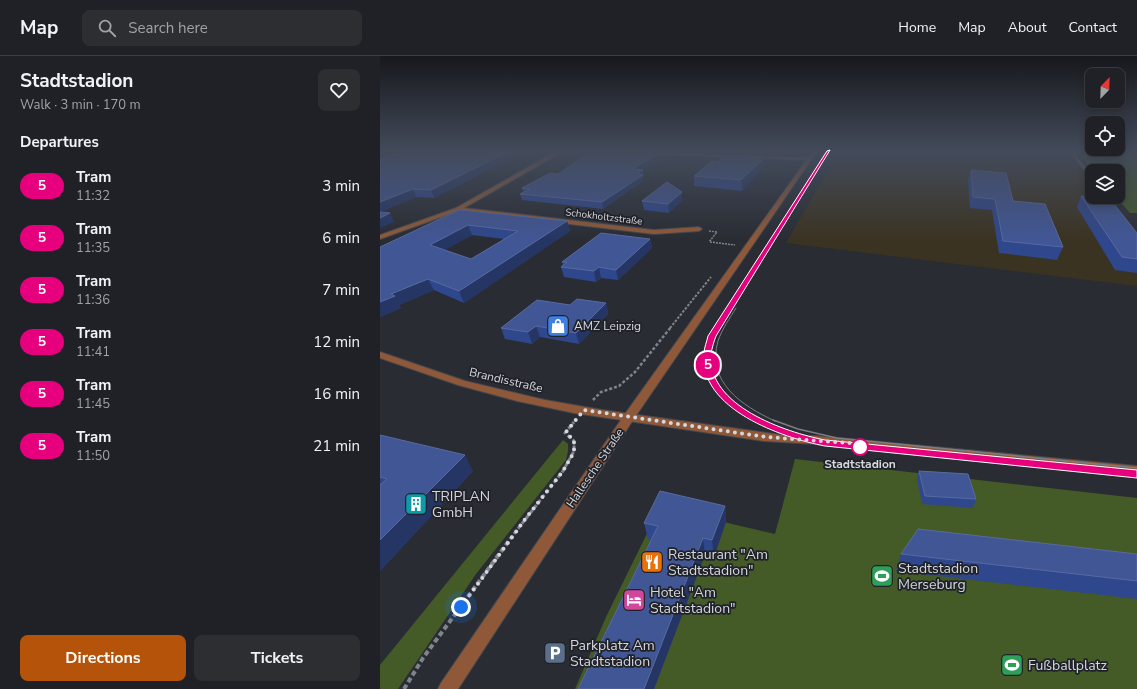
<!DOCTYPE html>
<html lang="en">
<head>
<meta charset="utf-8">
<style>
  :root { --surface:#1f2126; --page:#2c2e32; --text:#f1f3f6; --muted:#a1a3a7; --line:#3c3e43; --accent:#b45309 }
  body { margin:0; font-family:"Nunito Sans",sans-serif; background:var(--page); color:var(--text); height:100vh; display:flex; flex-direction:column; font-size:15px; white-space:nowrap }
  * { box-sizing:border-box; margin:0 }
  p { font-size:13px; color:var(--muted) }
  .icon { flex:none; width:22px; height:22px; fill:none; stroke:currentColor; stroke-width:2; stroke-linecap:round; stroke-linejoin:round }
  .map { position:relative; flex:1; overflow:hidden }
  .panel { display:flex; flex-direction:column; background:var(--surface); width:380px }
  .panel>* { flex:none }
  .badge { padding:0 8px; border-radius:13px; font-size:14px; line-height:26px }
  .needle { width:26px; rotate:23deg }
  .fabs { position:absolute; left:705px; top:12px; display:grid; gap:8px }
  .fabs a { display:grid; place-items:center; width:40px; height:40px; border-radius:8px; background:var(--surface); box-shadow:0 2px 10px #0003,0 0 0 1px var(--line); font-size:20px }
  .you { position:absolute; width:20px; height:20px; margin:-10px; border:3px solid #fff; border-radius:50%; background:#1a73e8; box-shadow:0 0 0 6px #1a73e833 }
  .map>.badge { position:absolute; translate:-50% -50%; box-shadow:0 0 0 2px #fff }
  h2 { padding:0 20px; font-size:15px; line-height:36px }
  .round { display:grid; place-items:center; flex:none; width:42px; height:42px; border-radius:8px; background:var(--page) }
  .summary { display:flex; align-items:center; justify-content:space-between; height:68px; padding:0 20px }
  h1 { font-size:19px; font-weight:700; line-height:30px }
  .cta { display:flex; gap:8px; margin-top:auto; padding:8px 20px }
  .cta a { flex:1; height:46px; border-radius:8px; background:var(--accent); color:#fff; font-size:16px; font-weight:700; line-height:46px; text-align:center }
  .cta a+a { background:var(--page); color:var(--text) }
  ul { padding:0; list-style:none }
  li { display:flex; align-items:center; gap:12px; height:52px; padding:0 20px }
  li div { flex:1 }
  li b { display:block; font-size:15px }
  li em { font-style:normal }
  li .badge { min-width:44px; font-weight:700; text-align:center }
  header { display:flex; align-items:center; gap:24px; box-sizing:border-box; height:56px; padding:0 20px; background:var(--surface); border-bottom:1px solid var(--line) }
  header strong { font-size:19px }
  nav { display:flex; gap:22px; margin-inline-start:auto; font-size:14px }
  .search { width:280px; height:36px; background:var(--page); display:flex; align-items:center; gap:10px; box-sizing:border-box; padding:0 14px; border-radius:8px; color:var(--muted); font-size:15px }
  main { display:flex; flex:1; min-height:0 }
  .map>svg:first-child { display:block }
  .industrial { fill:#3b3322 }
  .green { fill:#445a27 }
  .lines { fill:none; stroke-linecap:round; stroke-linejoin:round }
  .service-casing { stroke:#45474e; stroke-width:1 }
  .minor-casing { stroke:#45474e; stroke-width:2 }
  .tertiary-casing { stroke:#45474e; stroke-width:2 }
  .path-far4 { stroke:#81848a; stroke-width:1.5; stroke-dasharray:2 1; stroke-linecap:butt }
  .path-far3 { stroke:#81848a; stroke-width:2; stroke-dasharray:2.5 1.5; stroke-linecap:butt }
  .path-far2 { stroke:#81848a; stroke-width:2.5; stroke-dasharray:3 2; stroke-linecap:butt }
  .path-far1 { stroke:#81848a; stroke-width:3; stroke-dasharray:4 2.5; stroke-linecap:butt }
  .path { stroke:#81848a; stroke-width:4; stroke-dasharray:5 3; stroke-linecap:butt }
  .service { fill:#8f5939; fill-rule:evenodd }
  .minor { fill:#8f5939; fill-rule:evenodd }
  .tertiary { fill:#8f5939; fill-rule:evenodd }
  .tram-far1 { stroke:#7b7d84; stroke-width:1 }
  .tram { stroke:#7b7d84; stroke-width:1.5 }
  .wall { fill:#2f478c; fill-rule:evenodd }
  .shaded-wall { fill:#253665 }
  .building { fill:#415695; stroke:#586aa0; fill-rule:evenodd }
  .line { fill:#e6007e; stroke:#fff }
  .walk { stroke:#d5d7dc; stroke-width:4; stroke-dasharray:0 7.2 }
  .stop-dot { fill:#fff; stroke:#e6007e; stroke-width:2 }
  .labels { text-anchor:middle; stroke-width:3.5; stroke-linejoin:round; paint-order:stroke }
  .far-street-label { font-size:10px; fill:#d5d7dc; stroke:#202229 }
  .poi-label { font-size:12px; fill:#d5d7dc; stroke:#202229; text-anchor:start }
  .street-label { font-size:12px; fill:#d5d7dc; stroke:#202229 }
  .stop-label { font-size:12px; font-weight:bold; fill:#d5d7dc; stroke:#202229 }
  .near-poi-label { font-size:14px; fill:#d5d7dc; stroke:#202229; text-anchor:start }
</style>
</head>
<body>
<header>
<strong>Map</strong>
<div class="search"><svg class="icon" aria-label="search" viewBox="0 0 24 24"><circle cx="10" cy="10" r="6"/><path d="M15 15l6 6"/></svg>Search here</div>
<nav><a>Home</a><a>Map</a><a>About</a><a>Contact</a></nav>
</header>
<main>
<section class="panel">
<div class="summary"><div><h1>Stadtstadion</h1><p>Walk · 3 min · 170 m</p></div><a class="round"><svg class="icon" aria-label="heart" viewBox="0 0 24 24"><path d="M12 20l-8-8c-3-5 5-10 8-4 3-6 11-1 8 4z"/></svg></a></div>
<h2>Departures</h2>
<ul>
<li><span class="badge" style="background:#e6007e;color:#fff">5</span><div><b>Tram</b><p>11:32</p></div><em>3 min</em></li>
<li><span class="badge" style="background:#e6007e;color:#fff">5</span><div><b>Tram</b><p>11:35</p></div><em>6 min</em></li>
<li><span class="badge" style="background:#e6007e;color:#fff">5</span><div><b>Tram</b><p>11:36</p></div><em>7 min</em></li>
<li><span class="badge" style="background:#e6007e;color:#fff">5</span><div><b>Tram</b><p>11:41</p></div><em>12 min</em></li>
<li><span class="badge" style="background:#e6007e;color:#fff">5</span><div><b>Tram</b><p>11:45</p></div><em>16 min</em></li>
<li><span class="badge" style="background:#e6007e;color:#fff">5</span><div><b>Tram</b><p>11:50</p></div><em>21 min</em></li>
</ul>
<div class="cta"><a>Directions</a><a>Tickets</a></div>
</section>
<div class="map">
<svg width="757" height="633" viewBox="0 0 757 633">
  <rect width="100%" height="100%" fill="#292c33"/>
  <path class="industrial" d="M 459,95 L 686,95 L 712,128 L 712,141 L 722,141 L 757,185 L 757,230 L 406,187 Z"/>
  <path class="green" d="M 696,95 L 757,95 L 757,157 L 750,157 L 736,141 L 738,141 L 738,115 L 714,115 Z
    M 183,384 L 188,388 L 188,395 L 186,404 L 96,518 L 18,633 L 0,633 L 0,609 Z
    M 415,403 L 757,442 L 757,633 L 195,633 L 226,561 L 280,451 L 395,478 Z"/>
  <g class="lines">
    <g class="service-casing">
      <path id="service" d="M 689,95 L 693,95 L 712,120 L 712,124 Z"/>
    </g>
    <g class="minor-casing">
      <path id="minor" d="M 181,95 L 188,95 L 177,99 L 84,152 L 274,174 L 319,171 L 322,173 L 319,175 L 274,178 L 78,155 L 0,183 L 0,179 L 76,152 L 173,97 Z
        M 211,95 L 430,102 L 432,103 L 430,104 L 213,96 Z
        M 0,296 L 85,325 L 165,344 L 222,354 L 366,374 L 401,379 L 436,380 L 757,410 L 757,420 L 436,388 L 384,385 L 194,357 L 137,345 L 78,329 L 0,302 Z"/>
    </g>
    <g class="tertiary-casing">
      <path id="tertiary" d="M 433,95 L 437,95 L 253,364 L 78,633 L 58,633 L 61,627 L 245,358 Z"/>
    </g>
    <path class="path-far4" d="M 329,175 L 337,176 L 329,186
      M 330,186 L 355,189"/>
    <path class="path-far3" d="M 290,272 L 331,221"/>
    <path class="path-far2" d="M 213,344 L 221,336 L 239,330 L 255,316 L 291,271"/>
    <path class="path-far1" d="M 130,483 L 183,415 L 194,395 L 194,385 L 185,377 L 194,366"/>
    <path class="path" d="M 24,633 L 43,602 L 131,482"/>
    <use href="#service" class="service"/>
    <use href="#minor" class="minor"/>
    <use href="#tertiary" class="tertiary"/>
    <path class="tram-far1" d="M 356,252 C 350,262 342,273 338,285 C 326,326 362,350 395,365
      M 378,365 C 354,351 333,334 329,305 C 328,297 331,288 332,280 L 449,95"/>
    <path class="tram" d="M 376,364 C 399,377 427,384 452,388 L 757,418
      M 393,364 L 418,373 L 457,382 L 757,412"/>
  </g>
  <path class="wall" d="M 145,95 L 54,142 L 36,141 L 0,156 L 0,103 Z
    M 384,102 L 384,111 L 362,135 L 314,130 L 314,120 L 337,106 Z
    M 279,104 L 262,114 L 263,114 L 264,121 L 263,121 L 263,125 L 223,153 L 142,144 L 140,138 L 143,136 L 142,132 Z
    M 591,114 L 633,145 L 683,191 L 677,204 L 619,197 L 612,154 L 590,152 L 588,124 Z
    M 701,140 L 757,177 L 757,217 L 735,214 L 697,151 Z
    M 262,145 L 302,145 L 289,157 L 264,154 Z
    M 79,154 L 187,165 L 190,175 L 84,247 L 54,234 L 19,249 L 21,252 L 0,261 ZM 92,179 L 124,183 L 91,203 L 64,194 Z
    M 270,183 L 272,192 L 238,224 L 221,222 L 216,226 L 184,221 L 181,211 L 183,209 L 182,206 Z
    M 226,247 L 228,258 L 199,288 L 160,281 L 152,288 L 125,283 L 121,272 L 190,249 Z
    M 0,379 L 93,415 L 0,515 Z
    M 539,415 L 596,443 L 593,452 L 542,448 L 537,423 Z
    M 345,450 L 346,466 L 334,501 L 325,499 L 274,633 L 198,633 L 271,484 L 268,483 L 264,467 Z
    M 521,498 L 757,498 L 757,543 L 516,515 Z"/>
  <path class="shaded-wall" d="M 130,95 L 145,95 L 54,142 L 51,134 Z
    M 278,98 L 279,104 L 253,120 L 252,113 Z
    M 384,102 L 384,111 L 362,135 L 361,124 Z
    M 263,114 L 264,121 L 263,121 L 263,125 L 223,153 L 222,146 L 257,118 Z
    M 33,133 L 36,141 L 0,156 L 0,146 Z
    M 302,136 L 302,145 L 289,157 L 288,148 Z
    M 10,157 L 14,166 L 0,172 L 0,162 Z
    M 187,165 L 190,175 L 84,247 L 79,235 Z
    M 88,169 L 92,179 L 54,200 L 50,189 Z
    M 270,183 L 272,192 L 238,224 L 236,214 Z
    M 219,211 L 221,222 L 216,226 L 214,215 Z
    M 48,223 L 54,234 L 19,249 L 21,252 L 0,261 L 0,246 L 11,238 Z
    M 226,247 L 228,258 L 199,288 L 196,277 Z
    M 156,270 L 160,281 L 152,288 L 148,276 Z
    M 85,399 L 93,415 L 0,515 L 0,484 Z
    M 345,450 L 346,466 L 334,501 L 332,484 Z
    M 323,482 L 325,499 L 274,633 L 264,633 Z"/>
  <path class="building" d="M 23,95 L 130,95 L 51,134 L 33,133 L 0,146 L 0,103 Z
    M 212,95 L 232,95 L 278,98 L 252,113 L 263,114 L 257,118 L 263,119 L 222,146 L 140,138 L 150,133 L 142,132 L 170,117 L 178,118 Z
    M 346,99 L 384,102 L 361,124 L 314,120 L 332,105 L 337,106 Z
    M 591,114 L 626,117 L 633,145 L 665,148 L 683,191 L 623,185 L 615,143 L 593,141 Z
    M 287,126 L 302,136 L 288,148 L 262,145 Z
    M 701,140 L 730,143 L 757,177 L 757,203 L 742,201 Z
    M 79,154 L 187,165 L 79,235 L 48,223 L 11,238 L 15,240 L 0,246 L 0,191 ZM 88,169 L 138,175 L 91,203 L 50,189 Z
    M 0,156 L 10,157 L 0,162 Z
    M 221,177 L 270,183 L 236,214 L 219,211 L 214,215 L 181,211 L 187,206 L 182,206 Z
    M 197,243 L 226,247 L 196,277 L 156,270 L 148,276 L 121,272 L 157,244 L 190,249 Z
    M 0,379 L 85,399 L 0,484 L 0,429 L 7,423 L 0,421 Z
    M 539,415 L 588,418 L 596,443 L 545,440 Z
    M 280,435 L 345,450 L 332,484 L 323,482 L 264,633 L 198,633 L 278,470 L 264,467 Z
    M 538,473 L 757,498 L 757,525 L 521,498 Z"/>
  <linearGradient id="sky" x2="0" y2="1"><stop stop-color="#17181c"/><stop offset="0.52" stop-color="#434b5b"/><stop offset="1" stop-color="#434b5b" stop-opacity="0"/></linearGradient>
  <rect width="757" height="184" fill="url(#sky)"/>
  <path class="line" d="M 450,94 L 336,280 C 334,285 332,292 331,298 C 327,350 405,376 445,384 L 757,414 L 757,422 L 445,390 C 403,382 318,353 324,297 C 324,292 327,285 328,280 L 447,95 Z"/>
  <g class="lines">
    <path class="walk" d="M 81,551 L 146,462 L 183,415 L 194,396 L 194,385 L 186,376 L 204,354 L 386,381 L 482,388 L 480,391"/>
  </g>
  <defs>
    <g id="shop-square" transform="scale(1.15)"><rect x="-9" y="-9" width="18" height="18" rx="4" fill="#3f7fe0" stroke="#202229"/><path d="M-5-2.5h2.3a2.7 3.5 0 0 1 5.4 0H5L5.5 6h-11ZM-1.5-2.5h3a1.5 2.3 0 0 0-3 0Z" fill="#fff"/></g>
    <g id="building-square" transform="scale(1.15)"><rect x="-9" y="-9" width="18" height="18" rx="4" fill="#0f9aa8" stroke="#202229"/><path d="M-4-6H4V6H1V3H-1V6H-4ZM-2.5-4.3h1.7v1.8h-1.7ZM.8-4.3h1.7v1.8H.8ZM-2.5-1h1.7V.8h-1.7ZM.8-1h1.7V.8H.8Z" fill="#fff"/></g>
    <g id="restaurant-square" transform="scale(1.15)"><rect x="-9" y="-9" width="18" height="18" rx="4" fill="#e8710a" stroke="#202229"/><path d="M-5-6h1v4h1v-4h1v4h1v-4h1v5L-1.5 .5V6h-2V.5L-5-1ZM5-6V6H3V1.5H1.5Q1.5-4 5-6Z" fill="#fff"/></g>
    <g id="stadium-square" transform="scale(1.15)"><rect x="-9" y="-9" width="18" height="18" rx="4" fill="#2e9e5b" stroke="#202229"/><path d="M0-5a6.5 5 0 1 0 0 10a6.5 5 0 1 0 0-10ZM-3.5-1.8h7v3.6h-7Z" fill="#fff"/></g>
    <g id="hotel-square" transform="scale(1.15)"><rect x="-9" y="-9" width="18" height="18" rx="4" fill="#d1479c" stroke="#202229"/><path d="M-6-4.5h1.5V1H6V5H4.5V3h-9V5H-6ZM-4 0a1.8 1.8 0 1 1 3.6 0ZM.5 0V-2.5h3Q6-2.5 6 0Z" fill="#fff"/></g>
    <g id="parking-square" transform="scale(1.15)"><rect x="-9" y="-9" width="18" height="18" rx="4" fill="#5c6f8a" stroke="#202229"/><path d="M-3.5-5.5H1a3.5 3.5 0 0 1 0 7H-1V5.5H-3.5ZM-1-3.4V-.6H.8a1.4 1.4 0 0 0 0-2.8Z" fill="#fff"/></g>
  </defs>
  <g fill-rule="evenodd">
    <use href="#shop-square" x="178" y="270"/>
    <use href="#building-square" x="36" y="448"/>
    <use href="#restaurant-square" x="272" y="506"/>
    <use href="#stadium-square" x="502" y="520"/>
    <use href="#hotel-square" x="254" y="544"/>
    <use href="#parking-square" x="175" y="597"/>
    <use href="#stadium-square" x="632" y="609"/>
  </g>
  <circle class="stop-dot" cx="480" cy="391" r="8"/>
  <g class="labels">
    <g class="far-street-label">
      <text transform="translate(224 160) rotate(7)" y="4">Schokholtzstraße</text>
    </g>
    <g class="poi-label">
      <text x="194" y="274">AMZ Leipzig</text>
    </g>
    <g class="street-label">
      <text transform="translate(126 324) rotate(13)" y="4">Brandisstraße</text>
      <text transform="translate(215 412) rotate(-56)" y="4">Hallesche Straße</text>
    </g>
    <g class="stop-label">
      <text x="480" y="412">Stadtstadion</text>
    </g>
    <g class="near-poi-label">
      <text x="52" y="445">TRIPLAN<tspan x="52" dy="16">GmbH</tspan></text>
      <text x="288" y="503">Restaurant "Am<tspan x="288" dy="16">Stadtstadion"</tspan></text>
      <text x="518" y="517">Stadtstadion<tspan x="518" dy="16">Merseburg</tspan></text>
      <text x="270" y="541">Hotel "Am<tspan x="270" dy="16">Stadtstadion"</tspan></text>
      <text x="190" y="594">Parkplatz Am<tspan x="190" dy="16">Stadtstadion</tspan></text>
      <text x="648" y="614">Fußballplatz</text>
    </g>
  </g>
</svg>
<div class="fabs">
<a><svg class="needle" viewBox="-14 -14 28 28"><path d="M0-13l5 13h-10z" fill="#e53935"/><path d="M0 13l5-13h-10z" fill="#a1a3a7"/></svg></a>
<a><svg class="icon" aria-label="locate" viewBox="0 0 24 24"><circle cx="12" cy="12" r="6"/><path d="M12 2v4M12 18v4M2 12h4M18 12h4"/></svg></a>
<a><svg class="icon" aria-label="layers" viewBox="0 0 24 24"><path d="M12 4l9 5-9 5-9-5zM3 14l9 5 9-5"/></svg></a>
</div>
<div class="you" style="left:81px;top:551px"></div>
<b class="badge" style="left:328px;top:309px;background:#e6007e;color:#fff">5</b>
</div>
</main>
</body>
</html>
